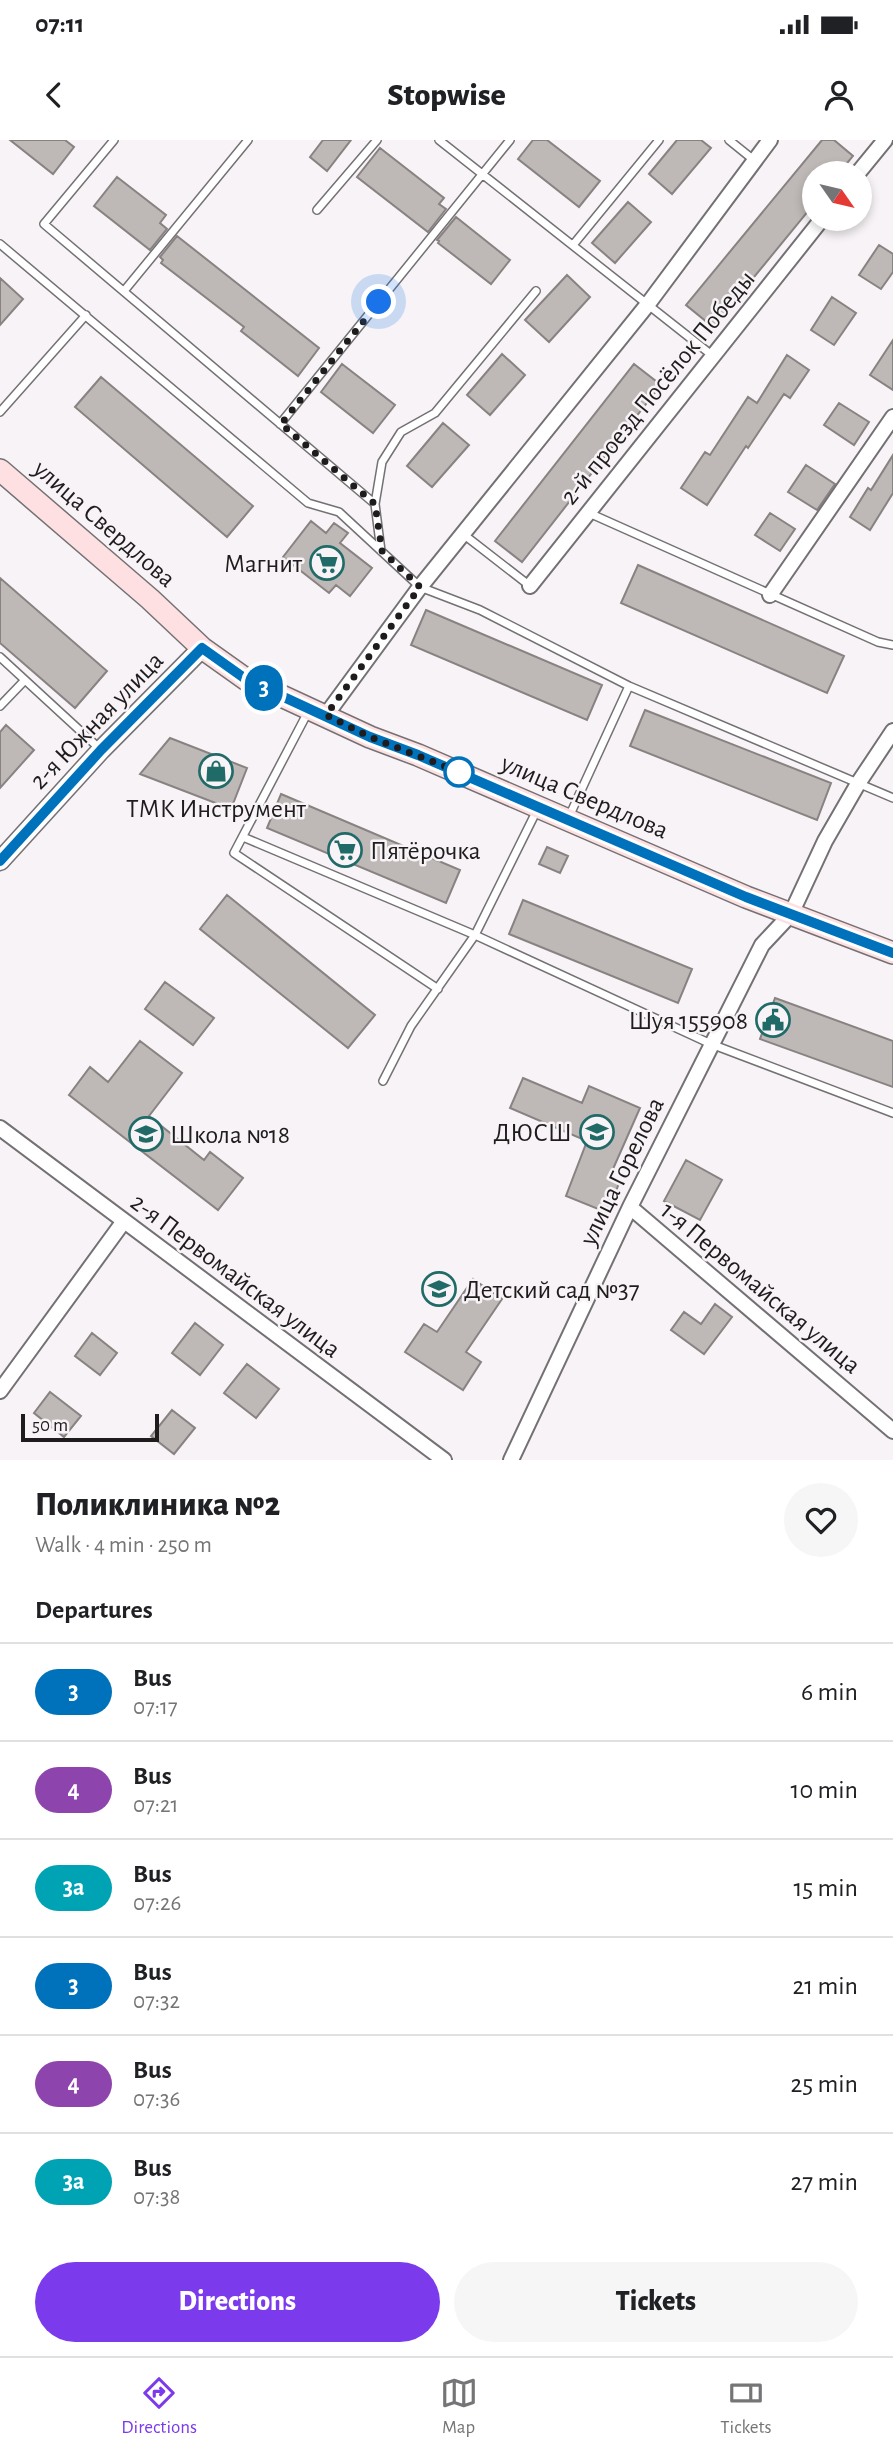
<!DOCTYPE html>
<html lang="en">
<head>
<meta charset="utf-8">
<style>
  :root { --surface:#fff; --page:#f6f6f6; --text:#202124; --muted:#757577; --line:#e0e0e0; --accent:#7c3aed }
  body { margin:0; font-family:"Alegreya Sans",sans-serif; background:var(--page); color:var(--text); height:100vh; display:flex; flex-direction:column; font-size:26px; white-space:nowrap }
  * { box-sizing:border-box; margin:0 }
  p { font-size:23px; color:var(--muted) }
  .icon { flex:none; width:38px; height:38px; fill:none; stroke:currentColor; stroke-width:2; stroke-linecap:round; stroke-linejoin:round }
  .map { position:relative; height:1320px; overflow:hidden }
  .panel { display:flex; flex-direction:column; background:var(--surface); flex:1 }
  .panel>* { flex:none }
  .badge { padding:0 14px; border-radius:23px; font-size:24px; line-height:46px }
  .needle { width:46px; rotate:124deg }
  .fabs { position:absolute; left:802px; top:21px; display:grid; gap:14px }
  .fabs a { display:grid; place-items:center; width:70px; height:70px; border-radius:50%; background:var(--surface); box-shadow:0 4px 10px #0003; font-size:35px }
  .scale { position:absolute; left:21px; bottom:18px; width:138px; box-sizing:border-box; padding-left:7px; border:4px solid #1e1c1d; border-top:0; font-size:19px; line-height:24px; white-space:nowrap; color:#1e1c1d; -webkit-text-stroke:5px #f7f3f6; paint-order:stroke }
  .you { position:absolute; width:35px; height:35px; margin:-18px; border:5px solid #fff; border-radius:50%; background:#1a73e8; box-shadow:0 0 0 10px #1a73e833 }
  .map>.badge { position:absolute; translate:-50% -50%; box-shadow:0 0 0 4px #fff }
  h2 { padding:0 35px; font-size:26px; line-height:63px }
  .round { display:grid; place-items:center; flex:none; width:74px; height:74px; border-radius:37px; background:var(--page) }
  .head { display:flex; align-items:center; justify-content:space-between; height:119px; padding:0 35px }
  h1 { font-size:33px; font-weight:800; line-height:52px }
  .action { display:flex; gap:14px; margin-top:auto; padding:14px 35px }
  .action a { flex:1; height:80px; border-radius:42px; background:var(--accent); color:#fff; font-size:28px; font-weight:800; line-height:80px; text-align:center }
  .action a+a { background:var(--page); color:var(--text) }
  ul { padding:0; list-style:none }
  li { display:flex; align-items:center; gap:21px; height:98px; padding:0 35px; border-top:2px solid var(--line) }
  li div { flex:1 }
  li b { display:block; font-size:26px }
  li em { font-style:normal }
  li .badge { min-width:77px; font-weight:700; text-align:center }
  .status { display:flex; justify-content:space-between; align-items:center; height:49px; padding:0 35px; background:var(--surface); direction:ltr }
  .status svg { height:19px; fill:currentColor }
  header { display:flex; justify-content:space-between; align-items:center; height:91px; padding:0 35px; background:var(--surface); font-size:32px; font-weight:800 }
  .tab-bar { display:flex; justify-content:space-around; align-items:center; height:98px; border-top:2px solid var(--line); background:var(--surface); font-size:19px; color:var(--muted) }
  .tab-bar a { display:grid; justify-items:center; gap:4px }
  .tab-bar .on { color:var(--accent) }
  .map>svg:first-child { display:block }
  .building { fill:#beb9b7; stroke:#888382; stroke-width:2 }
  .lines { fill:none; stroke-linecap:round; stroke-linejoin:round }
  .service-casing { stroke:#747174; stroke-width:10 }
  .minor-casing { stroke:#747174; stroke-width:18 }
  .tertiary-casing { stroke:#747174; stroke-width:21 }
  .secondary-casing { stroke:#747174; stroke-width:24 }
  .service { stroke:#fff; stroke-width:7 }
  .minor { stroke:#fff; stroke-width:14 }
  .tertiary { stroke:#fff; stroke-width:18 }
  .secondary { stroke:#fee0e2; stroke-width:21 }
  .line-casing { stroke:#fff; stroke-width:16 }
  .line { stroke:#0072bc; stroke-width:10 }
  .walk { stroke:#1e1c1d; stroke-width:7; stroke-dasharray:0 12.6 }
  .stop-dot { fill:#fff; stroke:#0072bc; stroke-width:3.5 }
  .labels { text-anchor:middle; stroke-width:5; stroke-linejoin:round; paint-order:stroke }
  .street-label { font-size:26px; fill:#1e1c1d; stroke:#f7f3f6 }
  .poi-label { font-size:26px; fill:#1e1c1d; stroke:#f7f3f6; text-anchor:end }
</style>
</head>
<body>
<div class="status"><b>07:11</b><svg viewBox="0 0 49 12"><path d="M0 12V9h3v3zM5 12V6h3v6zM10 12V3h3v9zM15 12V0h3v12zM26 1h20v11H26zM47 4h2v5h-2z"/></svg></div>
<header><svg class="icon" aria-label="back" viewBox="0 0 24 24"><path d="M15 5l-7 7 7 7"/></svg>Stopwise<svg class="icon" aria-label="person" viewBox="0 0 24 24"><circle cx="12" cy="8" r="4"/><path d="M4 21q1-7 8-7t8 7"/></svg></header>
<div class="map">
<svg width="893" height="1320" viewBox="0 0 893 1320">
  <rect width="100%" height="100%" fill="#f7f3f6"/>
  <path class="building" d="M 10,0 L 65,0 L 74,7 L 53,34 Z
    M 323,0 L 351,0 L 327,31 L 310,17 Z
    M 533,0 L 547,0 L 600,41 L 579,67 L 518,19 Z
    M 677,0 L 701,0 L 711,8 L 672,54 L 649,34 Z
    M 822,0 L 834,0 L 853,16 L 839,33 L 814,33 L 814,64 L 713,187 L 686,165 Z
    M 380,8 L 444,58 L 439,64 L 446,69 L 428,92 L 357,37 Z
    M 117,37 L 166,75 L 160,83 L 167,89 L 150,110 L 94,66 Z
    M 628,62 L 651,82 L 615,123 L 592,103 Z
    M 456,77 L 510,120 L 491,144 L 438,103 L 439,101 L 437,100 Z
    M 177,96 L 319,208 L 298,236 L 241,191 L 244,187 L 161,123 L 163,120 L 160,117 Z
    M 879,105 L 893,114 L 893,132 L 881,149 L 859,135 Z
    M 567,135 L 590,157 L 549,202 L 525,180 Z
    M 0,138 L 23,159 L 0,185 Z
    M 832,157 L 856,173 L 834,205 L 811,190 Z
    M 893,200 L 893,250 L 870,235 Z
    M 502,214 L 525,235 L 490,275 L 467,255 Z
    M 787,215 L 809,230 L 790,258 L 784,254 L 748,308 L 746,306 L 707,365 L 681,348 L 705,312 L 710,315 L 748,257 L 757,263 Z
    M 342,224 L 395,265 L 373,293 L 321,252 Z
    M 634,224 L 661,245 L 522,422 L 495,401 Z
    M 101,237 L 253,366 L 227,397 L 75,267 Z
    M 839,263 L 869,282 L 854,305 L 824,285 Z
    M 443,283 L 469,305 L 432,347 L 407,326 Z
    M 893,315 L 893,353 L 870,390 L 850,377 L 868,348 L 871,350 Z
    M 806,325 L 835,344 L 817,370 L 788,352 Z
    M 770,373 L 795,389 L 780,411 L 755,395 Z
    M 311,381 L 326,393 L 334,383 L 348,393 L 340,403 L 372,428 L 350,456 L 336,445 L 329,453 L 283,417 Z
    M 638,425 L 844,516 L 827,553 L 621,463 Z
    M 0,438 L 107,531 L 75,568 L 0,503 Z
    M 426,470 L 602,545 L 587,580 L 411,505 Z
    M 645,570 L 831,643 L 817,680 L 630,606 Z
    M 6,585 L 34,610 L 0,648 L 0,592 Z
    M 170,598 L 247,628 L 231,669 L 140,634 Z
    M 281,654 L 460,730 L 446,763 L 267,688 Z
    M 547,707 L 568,716 L 560,733 L 539,724 Z
    M 227,755 L 375,875 L 348,908 L 200,789 Z
    M 523,760 L 692,829 L 678,863 L 509,794 Z
    M 165,842 L 214,878 L 193,905 L 145,869 Z
    M 775,858 L 893,901 L 893,947 L 760,899 Z
    M 140,901 L 182,933 L 149,976 L 204,1020 L 210,1012 L 243,1038 L 218,1070 L 69,955 L 90,927 L 108,942 Z
    M 523,938 L 582,963 L 589,946 L 640,968 L 609,1038 L 619,1043 L 608,1073 L 566,1056 L 587,1001 L 510,968 Z
    M 686,1020 L 722,1040 L 700,1080 L 664,1061 Z
    M 473,1139 L 502,1159 L 466,1212 L 481,1222 L 463,1250 L 405,1212 L 424,1184 L 437,1192 Z
    M 715,1164 L 732,1177 L 704,1214 L 671,1190 L 684,1172 L 701,1184 Z
    M 195,1183 L 223,1205 L 200,1235 L 172,1213 Z
    M 92,1193 L 117,1213 L 100,1235 L 75,1216 Z
    M 247,1224 L 279,1249 L 256,1278 L 224,1253 Z
    M 50,1252 L 81,1276 L 64,1297 L 34,1273 Z
    M 172,1270 L 195,1288 L 174,1314 L 151,1296 Z"/>
  <g class="lines">
    <g class="service-casing">
      <path id="service" d="M 114,0 L 44,84 L 375,364 L 381,411
        M 439,0 L 713,216
        M 729,0 L 755,21
        M 317,70 L 377,0
        M 0,104 L 308,363 L 339,372 L 420,447 L 480,470 L 629,546 L 893,658
        M 573,105 L 659,0
        M 124,151 L 248,0
        M 0,272 L 86,175
        M 280,284 L 510,0
        M 375,364 L 382,322 L 401,292 L 435,273 L 536,151
        M 589,373 L 878,502 L 893,505
        M 463,394 L 530,446
        M 0,517 L 100,609
        M 0,566 L 25,540
        M 309,570 L 234,713 L 438,849
        M 568,679 L 629,546
        M 243,697 L 475,795 L 711,904 L 893,973
        M 383,941 L 411,886 L 475,795 L 537,670"/>
    </g>
    <g class="minor-casing">
      <path id="minor" d="M 858,33 L 885,0
        M 530,446 L 822,79
        M 770,455 L 893,277
        M 326,575 L 420,447 L 648,164 L 770,0
        M 0,988 L 444,1320
        M 630,1067 L 893,1291
        M 0,1251 L 124,1081
        M 511,1320 L 630,1067 L 762,805 L 791,774 L 825,701 L 859,642 L 893,591"/>
    </g>
    <g class="tertiary-casing">
      <path id="tertiary" d="M 0,721 L 101,610 L 202,508"/>
    </g>
    <g class="secondary-casing">
      <path id="secondary" d="M 0,330 L 150,459 L 202,508 L 247,540 L 370,597 L 418,615 L 746,757 L 893,813"/>
    </g>
    <use href="#service" class="service"/>
    <use href="#minor" class="minor"/>
    <use href="#tertiary" class="tertiary"/>
    <use href="#secondary" class="secondary"/>
  </g>
  <g class="lines">
    <g class="line-casing">
      <path id="line" d="M 0,721 L 101,610 L 202,508 L 247,540 L 370,597 L 418,615 L 746,757 L 893,813"/>
    </g>
    <use href="#line" class="line"/>
    <path class="walk" d="M 379,162 L 281,284 L 375,364 L 382,411 L 420,447 L 326,575 L 370,597 L 467,635 L 459,632"/>
  </g>
  <defs>
    <g id="supermarket-ring" transform="scale(1.75)"><circle r="9.5" fill="#f7f3f6" stroke="#206b67" stroke-width="1.5"/><path d="M-6-5.5h2.5l.6 2H6L4.5 2H-2.5L-4.4-4H-6ZM-1.5 3.2a1.3 1.3 0 1 0 .1 0ZM3 3.2a1.3 1.3 0 1 0 .1 0Z" fill="#206b67"/></g>
    <g id="shop-ring" transform="scale(1.75)"><circle r="9.5" fill="#f7f3f6" stroke="#206b67" stroke-width="1.5"/><path d="M-5-2.5h2.3a2.7 3.5 0 0 1 5.4 0H5L5.5 6h-11ZM-1.5-2.5h3a1.5 2.3 0 0 0-3 0Z" fill="#206b67"/></g>
    <g id="civic-ring" transform="scale(1.75)"><circle r="9.5" fill="#f7f3f6" stroke="#206b67" stroke-width="1.5"/><path d="M-.6-6.5H3V-4.5H.6V-3L4-1V1h2V6H-6V1h2V-1L-.6-3ZM-1.2 2.5V6h2.4V2.5Z" fill="#206b67"/></g>
    <g id="school-ring" transform="scale(1.75)"><circle r="9.5" fill="#f7f3f6" stroke="#206b67" stroke-width="1.5"/><path d="M0-5L7-2L0 1L-7-2ZM-4 1L0 2.5L4 1V4Q0 6-4 4Z" fill="#206b67"/></g>
  </defs>
  <g fill-rule="evenodd">
    <use href="#supermarket-ring" x="327" y="423"/>
    <use href="#shop-ring" x="216" y="631"/>
    <use href="#supermarket-ring" x="345" y="710"/>
    <use href="#civic-ring" x="773" y="880"/>
    <use href="#school-ring" x="597" y="992"/>
    <use href="#school-ring" x="146" y="994"/>
    <use href="#school-ring" x="439" y="1149"/>
  </g>
  <circle class="stop-dot" cx="459" cy="632" r="14"/>
  <g class="labels">
    <g class="street-label">
      <text transform="translate(657 247) rotate(-51)" y="9">2-й проезд Посёлок Победы</text>
      <text transform="translate(105 383) rotate(41)" y="9">улица Свердлова</text>
      <text transform="translate(96 580) rotate(-46)" y="9">2-я Южная улица</text>
      <text transform="translate(585 656) rotate(23)" y="9">улица Свердлова</text>
      <text transform="translate(621 1031) rotate(-64)" y="9">улица Горелова</text>
      <text transform="translate(236 1135) rotate(37)" y="9">2-я Первомайская улица</text>
      <text transform="translate(761 1147) rotate(40)" y="9">1-я Первомайская улица</text>
    </g>
    <g class="poi-label">
      <text x="302" y="432">Магнит</text>
      <text x="216" y="677" text-anchor="middle">ТМК Инструмент</text>
      <text x="370" y="719" text-anchor="start">Пятёрочка</text>
      <text x="748" y="889">Шуя 155908</text>
      <text x="572" y="1001">ДЮСШ</text>
      <text x="170" y="1003" text-anchor="start">Школа №18</text>
      <text x="464" y="1158" text-anchor="start">Детский сад №37</text>
    </g>
  </g>
</svg>
<div class="fabs">
<a><svg class="needle" viewBox="-14 -14 28 28"><path d="M0-13l5 13h-10z" fill="#e53935"/><path d="M0 13l5-13h-10z" fill="#757577"/></svg></a>
</div>
<div class="scale">50 m</div>
<div class="you" style="left:379px;top:162px"></div>
<b class="badge" style="left:264px;top:548px;background:#0072bc;color:#fff">3</b>
</div>
<section class="panel">
<div class="head"><div><h1>Поликлиника №2</h1><p>Walk · 4 min · 250 m</p></div><a class="round"><svg class="icon" aria-label="heart" viewBox="0 0 24 24"><path d="M12 20l-8-8c-3-5 5-10 8-4 3-6 11-1 8 4z"/></svg></a></div>
<h2>Departures</h2>
<ul>
<li><span class="badge" style="background:#0072bc;color:#fff">3</span><div><b>Bus</b><p>07:17</p></div><em>6 min</em></li>
<li><span class="badge" style="background:#8e44ad;color:#fff">4</span><div><b>Bus</b><p>07:21</p></div><em>10 min</em></li>
<li><span class="badge" style="background:#00a3b4;color:#fff">3а</span><div><b>Bus</b><p>07:26</p></div><em>15 min</em></li>
<li><span class="badge" style="background:#0072bc;color:#fff">3</span><div><b>Bus</b><p>07:32</p></div><em>21 min</em></li>
<li><span class="badge" style="background:#8e44ad;color:#fff">4</span><div><b>Bus</b><p>07:36</p></div><em>25 min</em></li>
<li><span class="badge" style="background:#00a3b4;color:#fff">3а</span><div><b>Bus</b><p>07:38</p></div><em>27 min</em></li>
</ul>
<div class="action"><a>Directions</a><a>Tickets</a></div>
</section>
<nav class="tab-bar">
<a class="on"><svg class="icon" aria-label="directions" viewBox="0 0 24 24"><path d="M12 3l9 9-9 9-9-9zM9 14v-3h6M13 9l2 2-2 2"/></svg>Directions</a>
<a><svg class="icon" aria-label="map" viewBox="0 0 24 24"><path d="M3 6l6-2 6 2 6-2v14l-6 2-6-2-6 2zM9 4v14M15 6v14"/></svg>Map</a>
<a><svg class="icon" aria-label="tickets" viewBox="0 0 24 24"><path d="M3 7h18v10H3zM15 7v10"/></svg>Tickets</a>
</nav>
</body>
</html>
